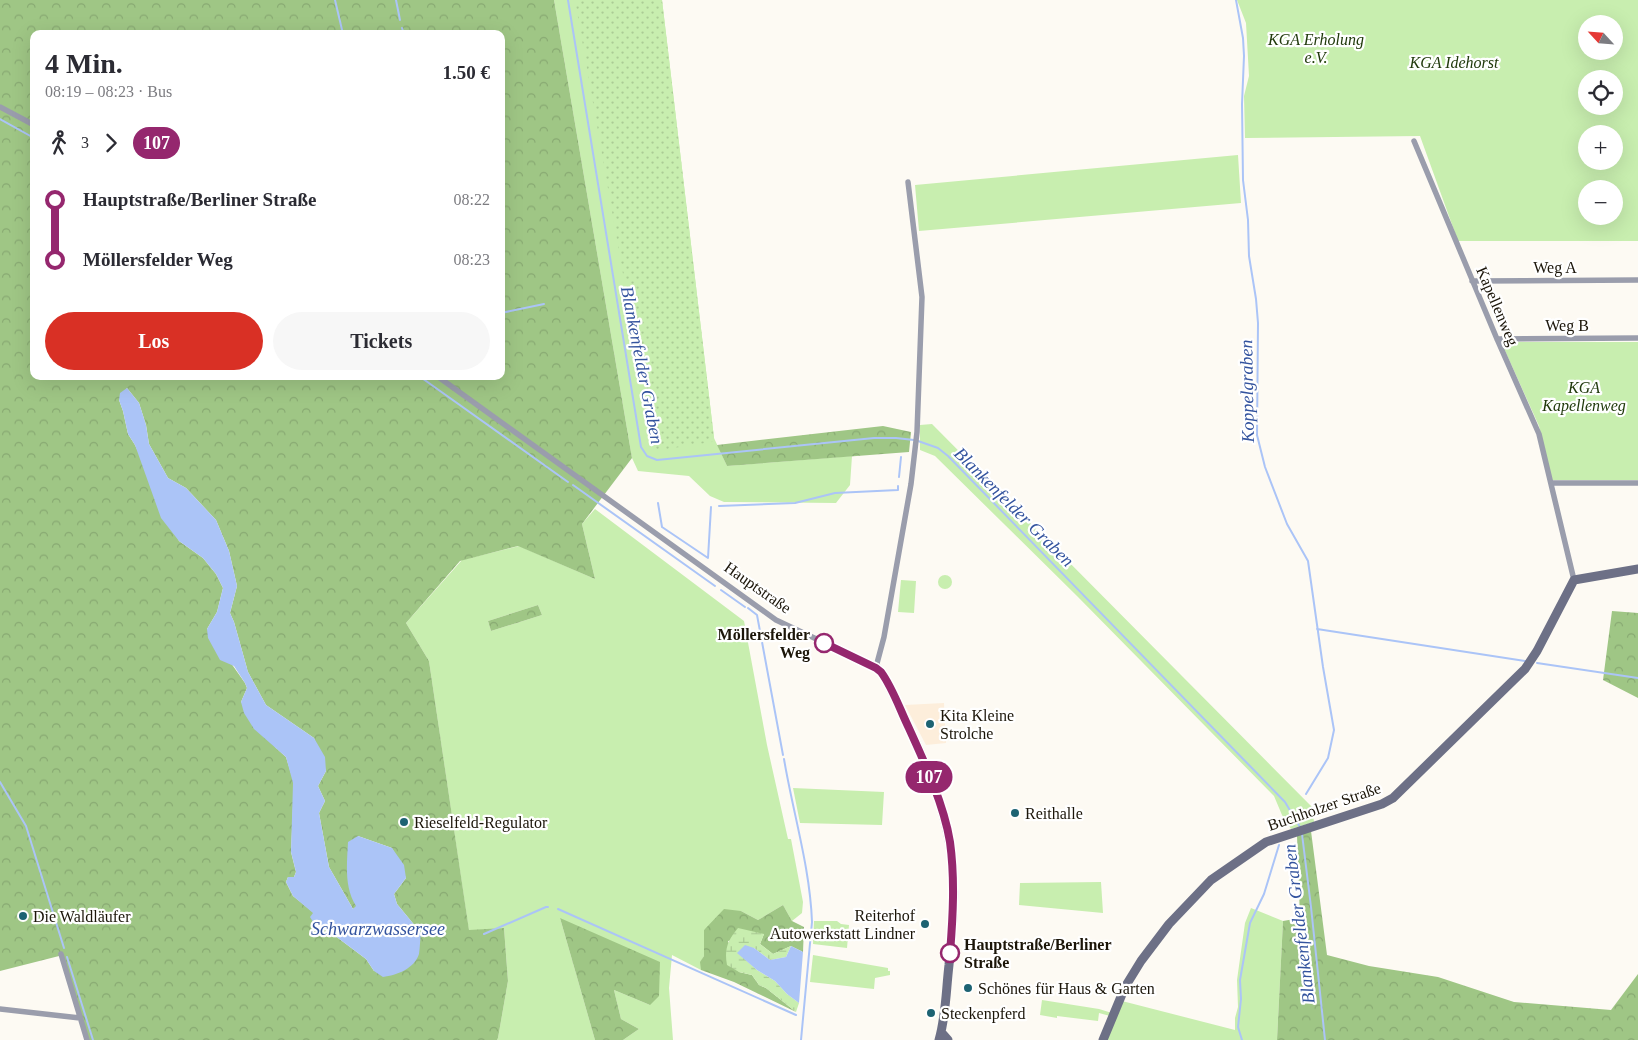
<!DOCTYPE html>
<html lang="de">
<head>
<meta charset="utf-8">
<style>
  :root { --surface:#fff; --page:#f7f7f7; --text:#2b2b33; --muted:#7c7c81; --accent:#d93025 }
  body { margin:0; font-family:Georgia,serif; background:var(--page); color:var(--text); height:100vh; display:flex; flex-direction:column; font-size:19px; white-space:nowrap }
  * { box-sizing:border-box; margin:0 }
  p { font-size:16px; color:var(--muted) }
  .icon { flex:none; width:28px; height:28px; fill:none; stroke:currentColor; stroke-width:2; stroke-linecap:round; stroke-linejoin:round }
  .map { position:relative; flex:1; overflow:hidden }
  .sheet { position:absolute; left:30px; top:30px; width:475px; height:350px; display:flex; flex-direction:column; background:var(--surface); border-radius:10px; box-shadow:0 5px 20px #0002 }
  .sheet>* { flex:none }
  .badge { padding:0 10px; border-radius:16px; font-size:18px; line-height:32px }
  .needle { width:32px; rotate:296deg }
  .buttons { position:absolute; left:1578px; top:15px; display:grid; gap:10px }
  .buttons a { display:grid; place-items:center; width:45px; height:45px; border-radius:50%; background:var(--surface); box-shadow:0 5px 20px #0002; font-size:25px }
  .map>.badge { position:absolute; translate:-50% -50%; box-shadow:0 0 0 2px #fff }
  .legs { display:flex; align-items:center; gap:8px; height:55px; padding:0 15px; font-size:16px }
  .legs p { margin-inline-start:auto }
  .overview { display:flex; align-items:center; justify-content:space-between; height:85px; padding:0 15px }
  h1 { font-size:28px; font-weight:700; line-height:38px }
  .cta { display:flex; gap:10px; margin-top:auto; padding:10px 15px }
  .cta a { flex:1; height:58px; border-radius:30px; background:var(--accent); color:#fff; font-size:20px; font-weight:700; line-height:58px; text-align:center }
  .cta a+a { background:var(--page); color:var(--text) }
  ul { padding:0 15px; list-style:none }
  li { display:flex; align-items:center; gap:18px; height:60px; font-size:19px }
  li i { display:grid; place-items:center; width:8px; height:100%; margin:0 6px; background:currentColor }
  li i::after { content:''; width:12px; height:12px; margin:-6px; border:4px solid; border-radius:50%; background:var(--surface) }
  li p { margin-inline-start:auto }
  li:first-child i { background:linear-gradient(#0000 50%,currentColor 0) }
  li:last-child i { background:linear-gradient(currentColor 50%,#0000 0) }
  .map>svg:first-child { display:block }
  .education { fill:#fdeedb }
  .green { fill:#c8eeaf; fill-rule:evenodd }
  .forest { fill:url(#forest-crowns); fill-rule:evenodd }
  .wetland { fill:url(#wetland-marsh) }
  .park { fill:url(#park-dots) }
  .water { fill:#abc4f7 }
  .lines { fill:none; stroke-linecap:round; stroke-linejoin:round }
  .stream { stroke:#abc4f7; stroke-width:2 }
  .street { stroke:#9a9dac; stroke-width:5.5 }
  .secondary { stroke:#6d7086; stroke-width:9 }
  .line-1-casing { stroke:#fff; stroke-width:11 }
  .line-1 { stroke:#95276e; stroke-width:8 }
  .stop-1-dot { fill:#fff; stroke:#95276e; stroke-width:2.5 }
  .poi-dot { fill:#1d6373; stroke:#fff; stroke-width:2 }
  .labels { text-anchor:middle; stroke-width:4.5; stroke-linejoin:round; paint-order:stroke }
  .park-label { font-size:16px; font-style:italic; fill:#213a0c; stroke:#fff }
  .street-label { font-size:16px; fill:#1b1509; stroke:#fff }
  .stop-label { font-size:16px; font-weight:bold; fill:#1b1509; stroke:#fff; text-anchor:end }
  .poi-label { font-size:16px; fill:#1b1509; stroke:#fff; text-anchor:start }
  .water-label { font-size:18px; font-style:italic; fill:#33539e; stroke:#fff }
</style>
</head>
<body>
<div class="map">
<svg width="1638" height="1040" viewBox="0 0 1638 1040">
  <defs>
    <pattern id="forest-crowns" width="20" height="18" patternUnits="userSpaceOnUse" patternTransform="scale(1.25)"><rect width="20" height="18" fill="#9fc685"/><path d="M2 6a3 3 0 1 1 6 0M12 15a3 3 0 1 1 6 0" fill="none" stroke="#88a972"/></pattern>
    <pattern id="wetland-marsh" width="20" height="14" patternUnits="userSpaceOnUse" patternTransform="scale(1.25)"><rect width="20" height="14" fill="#c8eeaf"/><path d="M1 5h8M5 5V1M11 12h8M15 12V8" fill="none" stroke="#abcb95"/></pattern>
    <pattern id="park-dots" width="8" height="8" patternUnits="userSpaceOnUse" patternTransform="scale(1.25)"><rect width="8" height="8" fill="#c8eeaf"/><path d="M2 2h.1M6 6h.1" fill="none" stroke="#abcb95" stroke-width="1.8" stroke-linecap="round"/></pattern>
  </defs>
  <rect width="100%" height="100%" fill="#fdfaf3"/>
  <path class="education" d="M 944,703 L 946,743 L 926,745 L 905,705 Z"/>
  <path class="green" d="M 554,0 L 662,0 L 714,438 L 727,466 L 852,456 L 850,485 L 836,503 L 724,502 L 710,496 L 689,476 L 638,471 L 632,458 Z
    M 1237,0 L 1638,0 L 1638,241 L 1458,241 L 1420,136 L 1245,138 L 1244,96 L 1249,76 L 1246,23 ZM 1586,24 L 1614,24 L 1614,51 L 1586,51 ZM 1586,79 L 1614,79 L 1614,106 L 1586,106 ZM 1586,134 L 1614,134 L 1614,161 L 1586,161 ZM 1586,189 L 1614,189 L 1614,216 L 1586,216 Z
    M 1238,155 L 1241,203 L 919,231 L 915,185 Z
    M 1502,342 L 1638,342 L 1638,480 L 1552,480 L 1539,426 L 1502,344 Z
    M 932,424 L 1312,807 L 1314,822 L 1291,829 L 1282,815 L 1274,796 L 1077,596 L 935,456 L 920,450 L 920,425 Z
    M 595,509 L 744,621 L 767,745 L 788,839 L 791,839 L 803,902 L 802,913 L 792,921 L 783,905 L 758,920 L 741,911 L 704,930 L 704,956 L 701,962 L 701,970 L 672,955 L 669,988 L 673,1040 L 623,1040 L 639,1029 L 621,1019 L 614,990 L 650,1005 L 560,918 L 595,1040 L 497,1040 L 498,1038 L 508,981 L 504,928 L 469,931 L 429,661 L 406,623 L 462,560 L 519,546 L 595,579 L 582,524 ZM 538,605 L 542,615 L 491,631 L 488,621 Z
    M938 582a7 7 0 1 1 14 0a7 7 0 1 1-14 0Z
    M 901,580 L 916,581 L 914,613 L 898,612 Z
    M 793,788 L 884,792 L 882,825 L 800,823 Z
    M 1101,882 L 1103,913 L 1019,905 L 1020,883 Z
    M 1251,908 L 1283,921 L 1277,1040 L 1106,1040 L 1122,1001 L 1235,1030 L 1235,1018 L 1238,1007 L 1237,980 L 1245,923 Z
    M 814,921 L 837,921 L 841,924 L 849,925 L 847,948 L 813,944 Z
    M 813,955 L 888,968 L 888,971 L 890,971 L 890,975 L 875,978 L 874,989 L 810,982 Z
    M 1042,1000 L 1099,1009 L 1112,1013 L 1110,1016 L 1099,1013 L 1098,1021 L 1057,1016 L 1057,1018 L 1040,1015 Z"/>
  <path class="forest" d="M 0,0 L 554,0 L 632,458 L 582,524 L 595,579 L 518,546 L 460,561 L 406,623 L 429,661 L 469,930 L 504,928 L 508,981 L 498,1038 L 497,1040 L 89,1040 L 63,955 L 0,971 ZM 34,34 L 501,34 L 501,376 L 34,376 ZM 127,388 L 139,403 L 146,425 L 149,444 L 168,478 L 186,488 L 216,520 L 229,551 L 237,586 L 230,613 L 234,622 L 248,672 L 266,705 L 314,738 L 326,771 L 318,786 L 325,801 L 319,813 L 329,867 L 353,909 L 356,907 L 358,836 L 392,848 L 406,878 L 394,894 L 397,904 L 421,933 L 374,971 L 366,959 L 322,926 L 314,913 L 293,896 L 286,882 L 288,877 L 294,877 L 296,872 L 291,852 L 294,783 L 286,757 L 276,748 L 241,702 L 247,688 L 245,683 L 207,629 L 217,612 L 223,588 L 216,574 L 203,558 L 179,541 L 135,445 L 128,434 L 123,411 L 119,400 Z
    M 883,426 L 911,432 L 909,452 L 727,466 L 717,445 Z
    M 538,605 L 542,615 L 491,631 L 488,621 Z
    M 1612,611 L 1638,613 L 1638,698 L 1603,680 Z
    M 1311,831 L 1327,955 L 1369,966 L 1438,977 L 1514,1002 L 1611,1010 L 1638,974 L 1638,1040 L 1277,1040 L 1283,921 L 1300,918 L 1297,836 Z
    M 783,905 L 792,921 L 804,927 L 803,952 L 791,946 L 773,954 L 760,944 L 764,934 L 728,941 L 739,972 L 752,975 L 759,985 L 766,988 L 796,1012 L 734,982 L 701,970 L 700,962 L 704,956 L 704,930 L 724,909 L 741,911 L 758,920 Z
    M 560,918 L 660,962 L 659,996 L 650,1005 L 614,990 L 621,1019 L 639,1029 L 623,1040 L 595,1040 Z"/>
  <path class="wetland" d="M 738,928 L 764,934 L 760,944 L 773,954 L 791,946 L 786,957 L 770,960 L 754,948 L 738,953 L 757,970 L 775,981 L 787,994 L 799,1003 L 796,1012 L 766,988 L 759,985 L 752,975 L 739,972 L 727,965 C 724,949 728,940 738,928 Z"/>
  <path class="park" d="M 575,0 L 662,0 L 714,438 L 712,442 L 654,451 Z"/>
  <path class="water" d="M 127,388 L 139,403 L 146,425 L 149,444 L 168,478 L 186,488 L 216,520 L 229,551 L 237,586 L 230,613 L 234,622 L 248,672 L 266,705 L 314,738 L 325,757 L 326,771 L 318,786 L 325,801 L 319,813 L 329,867 L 353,909 L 356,906 C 344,887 347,864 348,842 L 358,836 L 392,848 L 404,865 L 406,878 L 394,894 L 397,904 L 421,933 C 420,940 420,947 419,954 C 414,969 397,975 383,977 L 374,971 L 366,959 L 322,926 L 315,925 L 310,917 L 313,913 L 293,896 L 286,882 L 288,877 L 294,877 L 296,872 L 291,852 L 293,783 L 286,757 L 254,729 L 244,713 L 241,702 L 247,688 L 245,683 L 234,666 L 220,660 L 208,638 L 207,629 L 217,612 L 223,588 L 216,574 L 203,558 L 179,541 L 161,518 L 135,445 L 128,434 L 123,411 L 119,400 L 120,393 Z
    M 745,945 L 754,948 L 770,960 L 786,957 L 791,946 L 803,952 L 799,1003 L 787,994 L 775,981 L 757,970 L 737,953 Z"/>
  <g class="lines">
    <path class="stream" d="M 335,0 L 343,34
      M 396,0 L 400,20
      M 568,0 L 641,447 L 647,456 L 657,460 L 874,438 L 896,438 L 914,440
      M 1236,0 L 1243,38 L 1244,56 L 1242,104 L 1243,180 L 1248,220 L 1249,256 L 1256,299 L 1258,323 L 1257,435 L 1265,467 L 1287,524 L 1308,561 L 1323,667 L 1334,730 L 1328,758 L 1306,794
      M 402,28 L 404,34
      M 0,119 L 34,138
      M 501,313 L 544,304
      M 419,376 L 568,482
      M 918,441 L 938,448 L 948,456 L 1285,802 L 1300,827
      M 899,477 L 901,457
      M 573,485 L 715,586
      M 658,503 L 662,527 L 708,558 L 711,507
      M 719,506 L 795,503 L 835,493 L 898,490 L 898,486
      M 721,590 L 745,607
      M 748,608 L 757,615 L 783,755
      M 1317,629 L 1525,661
      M 1537,663 L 1638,678
      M 784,759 C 793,813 810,867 812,922 L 801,1040
      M 0,782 L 26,826 L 64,948
      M 1302,834 L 1311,907 L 1325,1040
      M 558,909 L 796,1015
      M 484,934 L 546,907 L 548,907
      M 67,957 L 93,1040
      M 1242,1040 L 1238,1027 L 1241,999 L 1240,980 L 1250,923 L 1264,894 L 1279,845"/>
    <path class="street" d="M 0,107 L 34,125
      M 1414,141 L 1497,339 L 1539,434 L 1574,580
      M 1472,281 L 1638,280
      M 1497,339 L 1638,338
      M 437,376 L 776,620 L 876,667 L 884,637 L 911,484 L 917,432 L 922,297 L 908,182
      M 1551,483 L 1638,483
      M 61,954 L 87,1040
      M 0,1009 L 80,1018"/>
    <path class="secondary" d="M 876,667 L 883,674 C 908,725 939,785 949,840 C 957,880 953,924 949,965 C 946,990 946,1016 939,1040
      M 941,1032 L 948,1040
      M 1103,1040 L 1125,987 L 1141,961 L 1169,924 L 1211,880 L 1266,842 L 1382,804 L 1393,798 L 1525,669 L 1537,651 L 1574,580 L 1638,569"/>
  </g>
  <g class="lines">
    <g class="line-1-casing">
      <path id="line-1" d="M 824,643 L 876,668 L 881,672 C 892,687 899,707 907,724 C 923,759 944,804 950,842 C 955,879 953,916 950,953"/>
    </g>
    <use href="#line-1" class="line-1"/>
  </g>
  <g class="stop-1-dot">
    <circle cx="824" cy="643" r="9"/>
    <circle cx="950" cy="953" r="9"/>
  </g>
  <g class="poi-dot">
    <circle cx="930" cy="724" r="5"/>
    <circle cx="1015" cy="813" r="5"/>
    <circle cx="404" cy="822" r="5"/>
    <circle cx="23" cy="916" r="5"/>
    <circle cx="925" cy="924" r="5"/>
    <circle cx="968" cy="988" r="5"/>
    <circle cx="931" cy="1013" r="5"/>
  </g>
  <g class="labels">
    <g class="park-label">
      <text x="1316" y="45">KGA Erholung<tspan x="1316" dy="18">e.V.</tspan></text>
      <text x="1454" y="68">KGA Idehorst</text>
      <text x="1584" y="393">KGA<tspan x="1584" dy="18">Kapellenweg</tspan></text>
    </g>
    <g class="street-label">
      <text x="1555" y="273">Weg A</text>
      <text transform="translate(1498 306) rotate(67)" y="6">Kapellenweg</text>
      <text x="1567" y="331">Weg B</text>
      <text transform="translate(758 587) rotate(35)" y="6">Hauptstraße</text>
      <text transform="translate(1324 806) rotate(-19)" y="6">Buchholzer Straße</text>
    </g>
    <g class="stop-label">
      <text x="810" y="640">Möllersfelder<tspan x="810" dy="18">Weg</tspan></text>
      <text x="964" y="950" text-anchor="start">Hauptstraße/Berliner<tspan x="964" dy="18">Straße</tspan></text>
    </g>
    <g class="poi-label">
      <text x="940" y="721">Kita Kleine<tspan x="940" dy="18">Strolche</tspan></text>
      <text x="1025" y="819">Reithalle</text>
      <text x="414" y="828">Rieselfeld-Regulator</text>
      <text x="915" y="921" text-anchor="end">Reiterhof<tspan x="915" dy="18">Autowerkstatt Lindner</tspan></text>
      <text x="33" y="922">Die Waldläufer</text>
      <text x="978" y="994">Schönes für Haus &amp; Garten</text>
      <text x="941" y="1019">Steckenpferd</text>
    </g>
    <g class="water-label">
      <text transform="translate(642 365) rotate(79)" y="6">Blankenfelder Graben</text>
      <text transform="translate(1247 391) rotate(-91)" y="6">Koppelgraben</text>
      <text transform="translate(1014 507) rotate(45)" y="6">Blankenfelder Graben</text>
      <text transform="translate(1299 924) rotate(-97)" y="6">Blankenfelder Graben</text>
      <text x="378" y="935">Schwarzwassersee</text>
    </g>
  </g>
</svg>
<div class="buttons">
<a><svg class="needle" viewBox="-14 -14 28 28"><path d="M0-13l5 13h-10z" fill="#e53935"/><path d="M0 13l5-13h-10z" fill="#7c7c81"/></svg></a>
<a><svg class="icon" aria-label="locate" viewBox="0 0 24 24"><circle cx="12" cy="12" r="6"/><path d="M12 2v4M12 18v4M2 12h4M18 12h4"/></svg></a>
<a>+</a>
<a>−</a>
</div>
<b class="badge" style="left:929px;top:777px;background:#95276e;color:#fff">107</b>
<section class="sheet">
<div class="overview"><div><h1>4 Min.</h1><p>08:19 – 08:23 · Bus</p></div><b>1.50 €</b></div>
<div class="legs"><svg class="icon" aria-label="walk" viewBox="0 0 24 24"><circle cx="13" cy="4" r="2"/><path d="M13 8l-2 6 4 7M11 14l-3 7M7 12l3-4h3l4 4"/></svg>3<svg class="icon" aria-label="forward" viewBox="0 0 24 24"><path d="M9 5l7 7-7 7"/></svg><b class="badge" style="background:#95276e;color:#fff">107</b></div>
<ul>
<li><i style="color:#95276e"></i><b>Hauptstraße/Berliner Straße</b><p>08:22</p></li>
<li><i style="color:#95276e"></i><b>Möllersfelder Weg</b><p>08:23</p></li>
</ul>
<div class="cta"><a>Los</a><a>Tickets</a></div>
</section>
</div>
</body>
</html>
